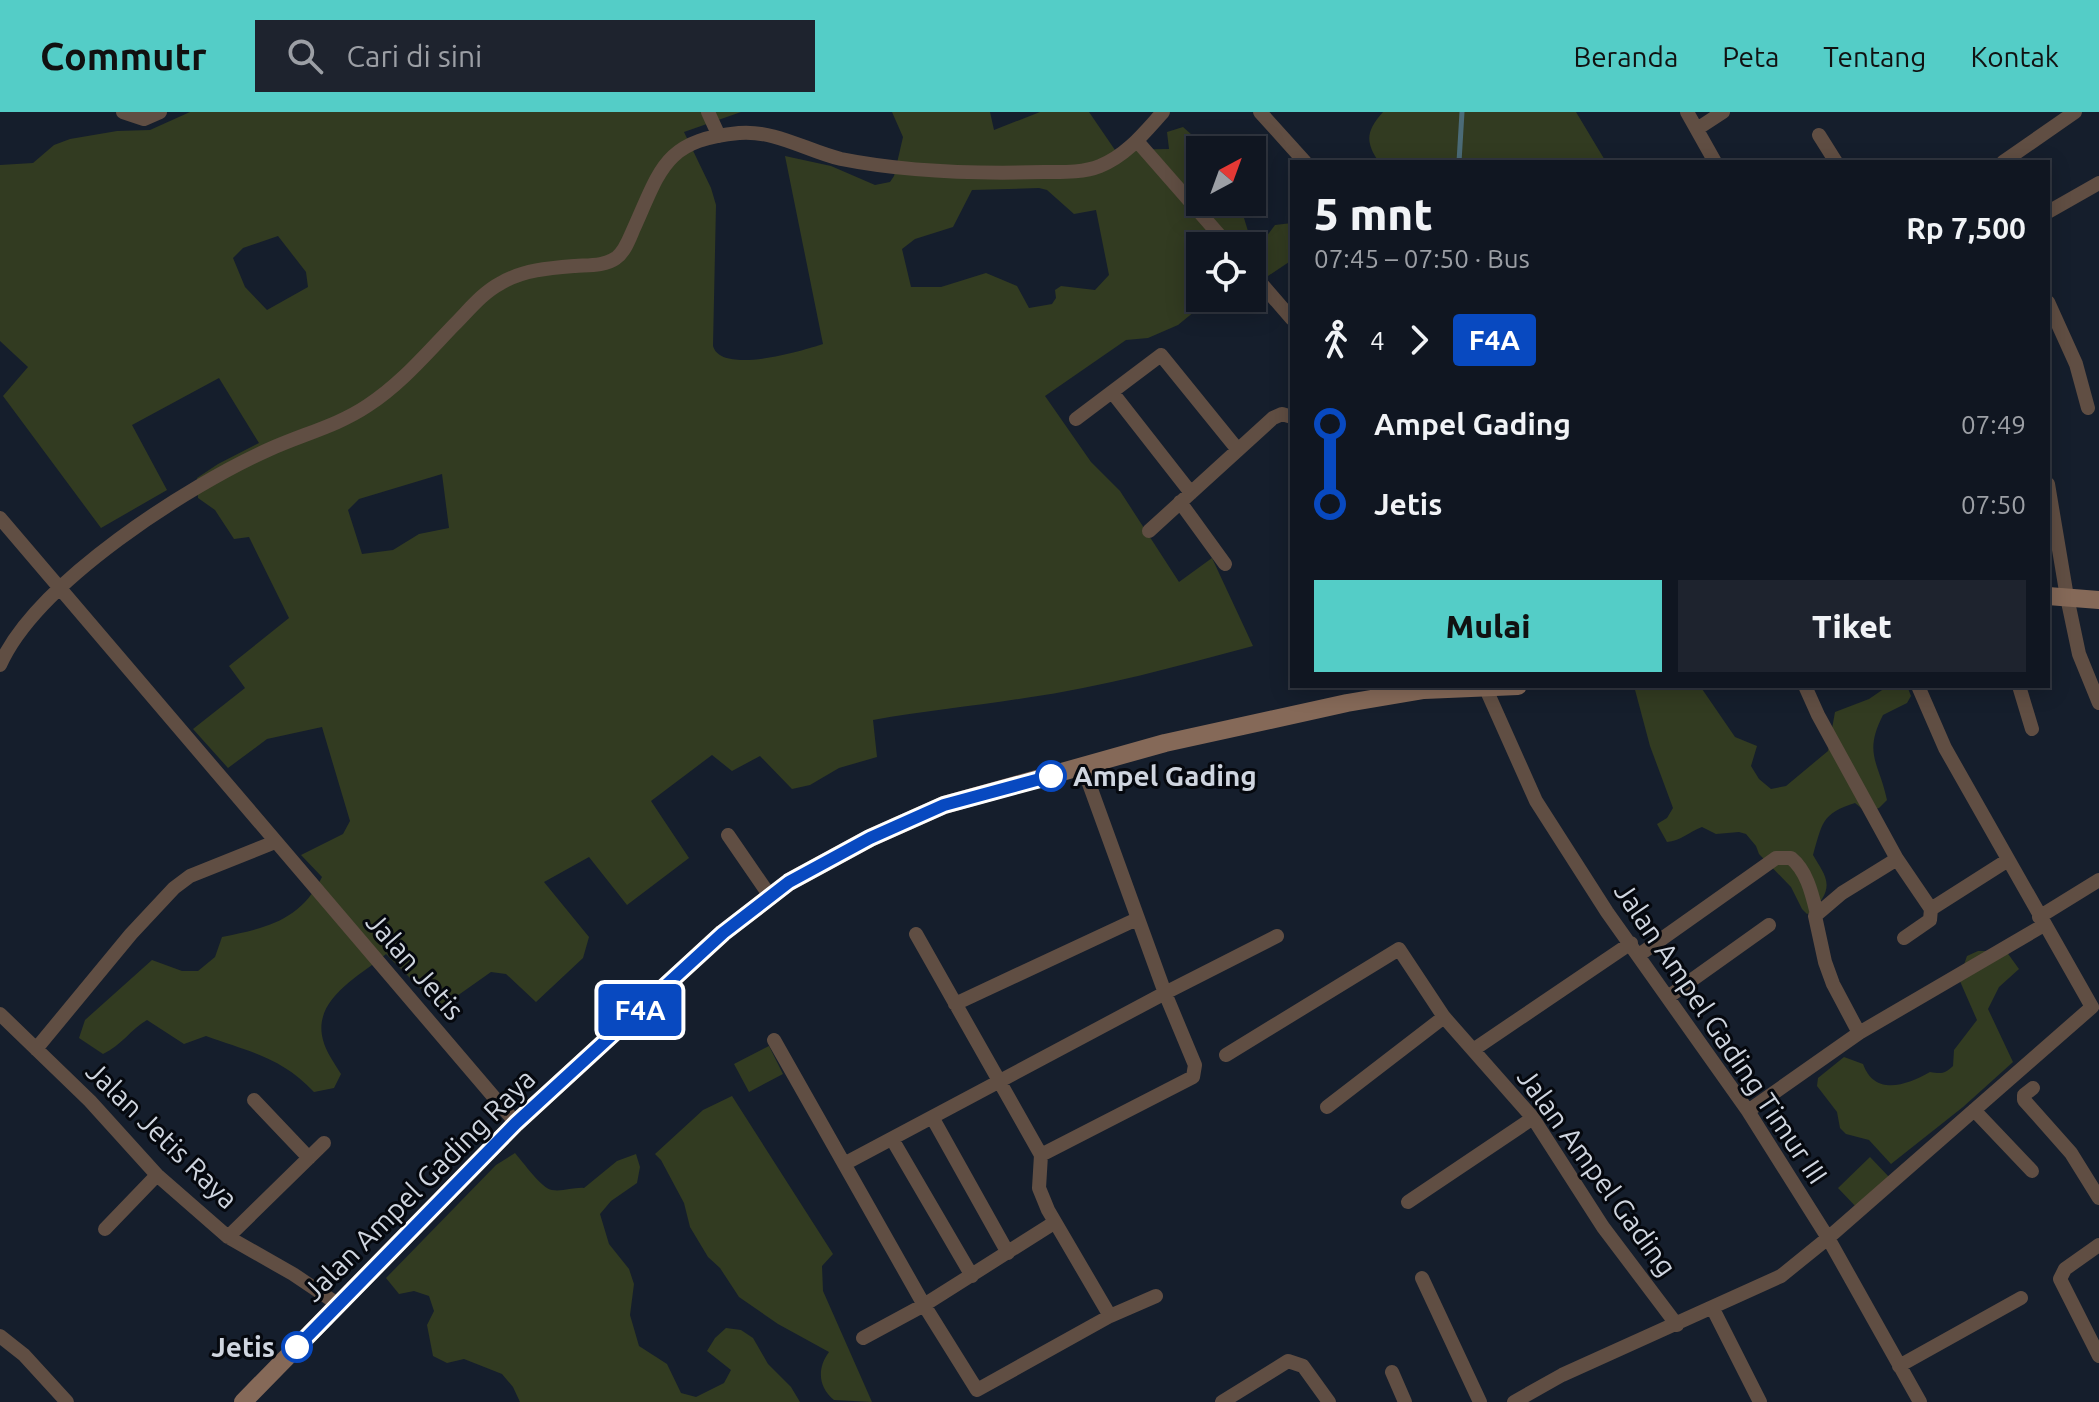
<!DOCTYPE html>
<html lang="id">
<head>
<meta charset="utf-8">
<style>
  :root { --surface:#101621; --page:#1e232e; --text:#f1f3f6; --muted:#9c9fa5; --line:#30353f; --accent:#54cdc7 }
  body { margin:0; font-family:Ubuntu,sans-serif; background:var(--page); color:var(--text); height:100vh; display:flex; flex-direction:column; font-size:30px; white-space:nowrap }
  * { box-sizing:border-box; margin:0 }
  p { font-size:26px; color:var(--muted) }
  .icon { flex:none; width:44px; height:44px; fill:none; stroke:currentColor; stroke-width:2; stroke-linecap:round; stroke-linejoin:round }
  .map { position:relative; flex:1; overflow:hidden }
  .drawer { position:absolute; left:1290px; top:48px; width:760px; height:528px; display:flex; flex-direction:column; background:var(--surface); border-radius:0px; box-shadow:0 4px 20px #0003,0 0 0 2px var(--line) }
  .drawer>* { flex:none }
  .badge { padding:0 16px; border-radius:6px; font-size:28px; line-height:52px }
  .needle { width:52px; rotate:41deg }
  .buttons { position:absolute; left:1186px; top:24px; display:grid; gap:16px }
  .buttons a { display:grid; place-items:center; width:80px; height:80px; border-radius:0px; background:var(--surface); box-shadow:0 4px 20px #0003,0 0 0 2px var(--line); font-size:40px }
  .map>.badge { position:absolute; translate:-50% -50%; box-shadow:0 0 0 4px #fff }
  .legs { display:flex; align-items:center; gap:12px; height:88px; padding:0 24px; font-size:26px }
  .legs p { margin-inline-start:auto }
  .overview { display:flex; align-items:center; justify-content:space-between; height:136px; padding:0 24px }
  h1 { font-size:44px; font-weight:800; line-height:60px }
  .action { display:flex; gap:16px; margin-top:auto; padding:16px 24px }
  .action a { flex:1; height:92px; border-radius:0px; background:var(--accent); color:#111; font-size:32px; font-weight:800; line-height:92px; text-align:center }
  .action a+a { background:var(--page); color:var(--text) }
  ul { padding:0 24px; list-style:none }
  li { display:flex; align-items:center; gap:28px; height:80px; font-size:30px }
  li i { display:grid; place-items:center; width:12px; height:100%; margin:0 10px; background:currentColor }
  li i::after { content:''; width:20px; height:20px; margin:-10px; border:6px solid; border-radius:50%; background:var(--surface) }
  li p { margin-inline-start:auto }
  li:first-child i { background:linear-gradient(#0000 50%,currentColor 0) }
  li:last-child i { background:linear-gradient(currentColor 50%,#0000 0) }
  header { display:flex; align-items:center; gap:48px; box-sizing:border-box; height:112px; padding:0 40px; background:var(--accent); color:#111 }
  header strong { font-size:38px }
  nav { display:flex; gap:44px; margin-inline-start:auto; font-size:28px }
  .search { width:560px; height:72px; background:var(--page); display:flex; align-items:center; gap:20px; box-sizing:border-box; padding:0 28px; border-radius:0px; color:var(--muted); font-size:30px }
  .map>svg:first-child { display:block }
  .green { fill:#323b21; fill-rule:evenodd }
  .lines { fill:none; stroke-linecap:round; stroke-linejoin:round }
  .stream { stroke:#4b6b77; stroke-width:5 }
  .street { stroke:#604e43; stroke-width:14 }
  .secondary { stroke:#856958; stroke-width:18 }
  .line-1-casing { stroke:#fff; stroke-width:18 }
  .line-1 { stroke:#0849c0; stroke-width:12 }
  .stop-1-dot { fill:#fff; stroke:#0849c0; stroke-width:4 }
  .labels { text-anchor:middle; stroke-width:6; stroke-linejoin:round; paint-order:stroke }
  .stop-label { font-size:28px; font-weight:bold; fill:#cfd5df; stroke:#05080e; text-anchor:start }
  .street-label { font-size:28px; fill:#cfd5df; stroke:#05080e }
</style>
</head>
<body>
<header>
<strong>Commutr</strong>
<div class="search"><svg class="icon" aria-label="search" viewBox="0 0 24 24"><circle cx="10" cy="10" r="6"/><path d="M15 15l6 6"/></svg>Cari di sini</div>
<nav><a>Beranda</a><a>Peta</a><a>Tentang</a><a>Kontak</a></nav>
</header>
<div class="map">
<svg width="2099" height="1290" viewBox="0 0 2099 1290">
  <rect width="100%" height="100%" fill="#151e2c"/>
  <path class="green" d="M 190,0 L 741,0 L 684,20 L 711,76 L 716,93 L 713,234 C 721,263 802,239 823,232 L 785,44 L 831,54 L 875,73 L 890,70 L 894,64 L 903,25 L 892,0 L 990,0 L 994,18 L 1040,0 L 1089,0 L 1115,38 L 1169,37 L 1167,20 L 1183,15 L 1209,38 L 1200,38 L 1200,90 L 1245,90 L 1244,106 L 1251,129 L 1266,125 L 1275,113 L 1292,111 L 1292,148 L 1265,166 L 1252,151 L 1252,134 L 1200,134 L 1200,186 L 1211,186 L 1178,213 L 1148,226 L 1126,228 L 1045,284 L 1091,350 L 1120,379 L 1179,470 L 1212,446 L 1253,534 C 1178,554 1103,575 1025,586 C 975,594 924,599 873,608 L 877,645 L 839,656 L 810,673 L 792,677 L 760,644 L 732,659 L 712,643 L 651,689 L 689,746 L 627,793 L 589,745 L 544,770 L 589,825 L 583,846 L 536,890 L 506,862 L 491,860 L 440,896 L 386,842 C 359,865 312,887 323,928 C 326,940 335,952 341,962 L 334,976 L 314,980 C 281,945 250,940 206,924 L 184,932 L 147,908 C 131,917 121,934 103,942 L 79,926 L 85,908 L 152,848 L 182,859 L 198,859 L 215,845 L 222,825 C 266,816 300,809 322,765 L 301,743 L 343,722 L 350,709 L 322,615 L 267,627 L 228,656 L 193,617 L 245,576 L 229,554 L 289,506 L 249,425 L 234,427 L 215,398 L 198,386 L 197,366 L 218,352 L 259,331 L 219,266 L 132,313 L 167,378 L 101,416 L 3,284 L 28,255 L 0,229 L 0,53 L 33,51 L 54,33 L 70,27 L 117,19 L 150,18 ZM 1039,76 L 1047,78 L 1074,102 L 1096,98 L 1109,163 L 1095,178 L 1061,174 L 1055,178 L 1056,186 L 1052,192 L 1029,196 L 1017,174 L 986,161 L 941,175 L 911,175 L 902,137 L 915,127 L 953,115 L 972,78 ZM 278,124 L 306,160 L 308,175 L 267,198 L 245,175 L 233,146 L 243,136 ZM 442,362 L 449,416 L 419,422 L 393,438 L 362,442 L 348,398 L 359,387 Z
    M 1383,0 L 1576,0 L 1606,50 L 1379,50 C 1365,30 1366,19 1383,0 Z
    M 1634,574 L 1700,574 L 1735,625 L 1757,634 L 1751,654 L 1759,667 L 1771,677 L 1786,674 L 1828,639 L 1835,600 L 1869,587 L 1888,574 L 1907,574 L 1911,584 L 1907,591 L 1883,603 C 1863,642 1879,650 1887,688 L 1879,696 L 1866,700 L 1855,691 C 1821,701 1822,713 1813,743 C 1822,759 1833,770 1822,787 C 1817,795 1816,799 1807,802 L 1802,797 L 1791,775 L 1759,742 L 1756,734 L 1746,722 L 1739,720 L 1716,722 L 1702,715 C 1689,720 1680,729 1667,730 L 1657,712 L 1667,706 L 1673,696 L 1650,634 Z
    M 1978,839 L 2006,839 L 2019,857 L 1999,875 L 1988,897 L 2013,950 L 1963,995 L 1891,1052 L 1869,1028 L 1846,1022 L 1840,1016 L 1837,1000 L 1817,974 L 1818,966 L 1844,945 L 1863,952 C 1875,985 1907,973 1930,960 C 1941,962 1945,962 1953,954 L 1954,938 L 1977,908 L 1959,867 L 1967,844 Z
    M 769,934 L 783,962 L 749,980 L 734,952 Z
    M 732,984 L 833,1142 L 822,1154 L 823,1179 L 872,1290 L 834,1288 C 818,1275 817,1256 829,1240 L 778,1212 L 739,1185 L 720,1156 L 708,1145 L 690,1115 L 684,1091 L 661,1048 L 655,1042 L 703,998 Z
    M 515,1041 C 523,1050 542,1077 552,1078 C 562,1080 574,1075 584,1076 L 617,1049 L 636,1042 L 640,1055 L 637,1071 L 611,1089 L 600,1102 L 609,1132 L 629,1157 L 634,1172 L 630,1203 L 639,1234 L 667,1252 L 681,1281 L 696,1285 L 724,1271 L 731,1258 L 707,1239 L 715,1226 L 726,1216 L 741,1218 L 753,1226 L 768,1252 L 791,1275 L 800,1290 L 520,1290 L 513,1275 L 502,1262 L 464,1247 L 447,1251 L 433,1244 L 427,1213 L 434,1199 L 429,1184 L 414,1179 L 399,1182 L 386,1166 L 496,1053 Z
    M 1870,1045 L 1890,1066 L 1858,1097 L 1838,1076 Z"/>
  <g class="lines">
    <path class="stream" d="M 1459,50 L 1462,0"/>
    <path class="street" d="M 123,0 L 144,7 L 160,0
      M 708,0 L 719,24
      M 1260,0 L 1305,50
      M 1687,0 L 1715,50
      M 1697,17 L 1723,0
      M 1819,23 L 1836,50
      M 1137,29 L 1229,134
      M 2003,50 L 2075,0
      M 2048,100 L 2099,71
      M 1252,161 L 1292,207
      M 2048,190 L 2076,252 L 2088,296
      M 1112,280 L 1191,381
      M 1076,307 L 1161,243 L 1238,338
      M 2048,372 L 2067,485 L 2079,542 L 2099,591
      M 1180,390 L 1225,452
      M 0,406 L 516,1011
      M 1149,419 L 1273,306 L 1282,302 L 1292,305
      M 0,553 C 37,470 189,373 270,337 C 303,322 337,314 367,294 C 400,273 427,241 454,213 C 469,198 482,181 501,171 C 523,158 550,156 575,154 C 588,153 605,154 616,146 C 625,140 630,125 634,116 C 661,56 665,28 739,21 C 776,18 807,39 841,47 C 906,60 978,62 1044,60 C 1061,60 1083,61 1100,54 C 1127,43 1144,21 1163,0
      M 1805,574 L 1818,603 L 1897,747 L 1931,797 L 1930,808 L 1904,826
      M 2019,574 L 2032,617
      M 1486,577 L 1536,689 L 1607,800 L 1748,999 L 1828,1126 L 1920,1290
      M 728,723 L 770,784
      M 1931,797 L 2008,748
      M 2039,805 L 2099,768
      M 916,822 L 1041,1043
      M 1639,843 L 1776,746 L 1791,746 C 1807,759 1812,782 1817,802
      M 1668,885 L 1769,813
      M 955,892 L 1137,807
      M 0,902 L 90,989 L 157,1063 L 228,1125 L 293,1162 L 339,1193
      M 1859,921 L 1833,872 L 1825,850 L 1815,804 L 1842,781 L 1897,747
      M 774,928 L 924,1193 L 977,1278 L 1110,1204
      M 36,937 L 131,822 L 174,776 L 190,764 L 275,730
      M 1473,938 L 1631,831
      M 1226,943 L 1399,837 L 1444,905 L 1533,1006 L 1603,1115 L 1677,1213
      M 2033,976 L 2024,983 L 2024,988 L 2071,1041 L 2099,1086
      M 254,988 L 309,1046
      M 1327,995 L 1444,905
      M 1974,998 L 2032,1059
      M 1748,999 L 1859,921 L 2044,813
      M 932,1005 L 1008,1141
      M 892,1027 L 972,1164
      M 1041,1043 L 1193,965 L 1195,953 L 1165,881 L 1277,824
      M 1041,1043 L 1039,1076 L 1048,1098 L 1110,1204 L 1156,1184
      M 844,1052 L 1165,881 L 1083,655
      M 1408,1090 L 1533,1006
      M 105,1117 L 157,1063
      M 228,1125 L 324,1031
      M 2099,1133 L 2065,1157 L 2060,1167 L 2099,1244
      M 1422,1166 L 1480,1290
      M 1713,1197 L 1760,1290
      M 0,1224 L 24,1243 L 67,1290
      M 863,1226 L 924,1193 L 1049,1114
      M 1899,1254 L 2021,1186
      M 1392,1260 L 1405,1290
      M 1222,1290 L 1288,1249 L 1303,1254 L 1329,1290
      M 1514,1290 L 1562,1263 L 1781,1164 L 1828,1126 L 2092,895 L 1945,636 L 1918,574"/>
    <path class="secondary" d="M 2048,484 L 2099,488
      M 243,1290 L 516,1011 L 723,821 L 789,770 L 870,726 L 944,693 L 1165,631 L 1347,591 L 1424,578 L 1518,574"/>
  </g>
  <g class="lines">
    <g class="line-1-casing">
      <path id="line-1" d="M 297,1235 L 516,1011 L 723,821 L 789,770 L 870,726 L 944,693 L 1051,664"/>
    </g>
    <use href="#line-1" class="line-1"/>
  </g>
  <g class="stop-1-dot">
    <circle cx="1051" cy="664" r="14"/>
    <circle cx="297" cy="1235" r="14"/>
  </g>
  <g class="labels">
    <g class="stop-label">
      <text x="1073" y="674">Ampel Gading</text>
      <text x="275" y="1245" text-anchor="end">Jetis</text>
    </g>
    <g class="street-label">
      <text transform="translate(415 854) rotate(49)" y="10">Jalan Jetis</text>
      <text transform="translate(1721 921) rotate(56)" y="10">Jalan Ampel Gading Timur III</text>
      <text transform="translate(162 1023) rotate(44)" y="10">Jalan Jetis Raya</text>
      <text transform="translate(1597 1060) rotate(54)" y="10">Jalan Ampel Gading</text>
      <text transform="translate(419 1073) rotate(-45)" y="10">Jalan Ampel Gading Raya</text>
    </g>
  </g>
</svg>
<div class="buttons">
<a><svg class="needle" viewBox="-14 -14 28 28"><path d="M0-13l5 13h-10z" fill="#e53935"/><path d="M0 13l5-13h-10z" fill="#9c9fa5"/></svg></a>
<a><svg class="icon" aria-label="locate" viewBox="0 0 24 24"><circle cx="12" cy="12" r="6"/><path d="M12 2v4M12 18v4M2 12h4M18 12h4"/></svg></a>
</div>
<b class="badge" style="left:640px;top:898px;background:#0849c0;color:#fff">F4A</b>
<section class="drawer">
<div class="overview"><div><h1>5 mnt</h1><p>07:45 – 07:50 · Bus</p></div><b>Rp 7,500</b></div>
<div class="legs"><svg class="icon" aria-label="walk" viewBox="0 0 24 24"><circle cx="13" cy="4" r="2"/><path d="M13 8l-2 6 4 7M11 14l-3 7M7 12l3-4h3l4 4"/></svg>4<svg class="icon" aria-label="forward" viewBox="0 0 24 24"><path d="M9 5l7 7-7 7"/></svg><b class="badge" style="background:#0849c0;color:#fff">F4A</b></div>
<ul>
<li><i style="color:#0849c0"></i><b>Ampel Gading</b><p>07:49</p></li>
<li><i style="color:#0849c0"></i><b>Jetis</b><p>07:50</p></li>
</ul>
<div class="action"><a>Mulai</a><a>Tiket</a></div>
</section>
</div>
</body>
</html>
